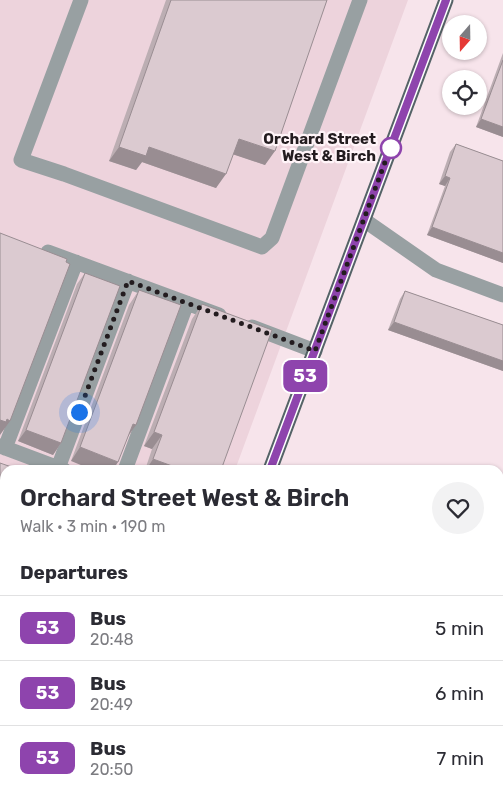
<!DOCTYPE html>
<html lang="en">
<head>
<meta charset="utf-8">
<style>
  :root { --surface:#fff; --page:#f2f2f3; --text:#2b2b33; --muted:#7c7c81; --line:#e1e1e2 }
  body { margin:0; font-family:Rubik,sans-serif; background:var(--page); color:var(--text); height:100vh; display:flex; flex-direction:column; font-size:19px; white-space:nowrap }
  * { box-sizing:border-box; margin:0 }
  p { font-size:16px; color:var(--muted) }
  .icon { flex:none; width:28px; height:28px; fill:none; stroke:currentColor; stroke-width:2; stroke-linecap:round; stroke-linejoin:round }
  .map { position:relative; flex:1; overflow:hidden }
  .side { position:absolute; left:0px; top:465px; width:504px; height:336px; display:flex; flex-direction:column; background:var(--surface); border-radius:15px 15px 0 0; box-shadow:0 1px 4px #0004 }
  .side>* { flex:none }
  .badge { padding:0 10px; border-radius:8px; font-size:18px; line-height:32px }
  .needle { width:32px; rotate:200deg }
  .buttons { position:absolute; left:442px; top:15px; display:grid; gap:10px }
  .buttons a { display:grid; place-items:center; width:45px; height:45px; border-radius:50%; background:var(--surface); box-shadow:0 1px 4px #0004; font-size:25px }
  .you { position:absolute; width:25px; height:25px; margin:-12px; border:4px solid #fff; border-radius:50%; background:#1a73e8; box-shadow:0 0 0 8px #1a73e833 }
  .map>.badge { position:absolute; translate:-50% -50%; box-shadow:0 0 0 2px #fff }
  h2 { padding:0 20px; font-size:19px; line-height:45px }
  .round { display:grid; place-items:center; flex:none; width:52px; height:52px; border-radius:26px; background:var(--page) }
  .overview { display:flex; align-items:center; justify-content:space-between; height:85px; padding:0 20px }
  h1 { font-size:24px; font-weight:600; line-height:38px }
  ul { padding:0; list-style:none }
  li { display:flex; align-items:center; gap:15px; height:65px; padding:0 20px; border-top:1px solid var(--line) }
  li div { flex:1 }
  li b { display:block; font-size:19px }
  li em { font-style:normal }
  li .badge { min-width:55px; font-weight:700; text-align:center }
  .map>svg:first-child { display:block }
  .built { fill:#edd3dc }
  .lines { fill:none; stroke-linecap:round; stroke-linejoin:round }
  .minor { stroke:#98a0a2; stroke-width:15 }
  .major { stroke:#556367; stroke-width:15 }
  .wall { fill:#bcaeb3 }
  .shaded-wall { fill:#998d92 }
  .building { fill:#dbcad0; stroke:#998d92 }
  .line-casing { stroke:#fff; stroke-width:11 }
  .line { stroke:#8e44ad; stroke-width:8 }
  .walk { stroke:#231c1f; stroke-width:5; stroke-dasharray:0 9 }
  .stop-dot { fill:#fff; stroke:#8e44ad; stroke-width:2.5 }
  .labels { text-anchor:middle; stroke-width:4.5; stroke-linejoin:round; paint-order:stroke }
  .stop-label { font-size:15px; font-weight:bold; fill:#231c1f; stroke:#fff4f8; text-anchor:end }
</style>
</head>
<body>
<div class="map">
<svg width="503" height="801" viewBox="0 0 503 801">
  <rect width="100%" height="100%" fill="#f7e4eb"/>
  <path class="built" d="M 0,0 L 408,0 L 235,470 L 5,470 L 5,796 L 115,796 L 113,801 L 0,801 Z
    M 196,796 L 405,796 L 403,801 L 194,801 Z"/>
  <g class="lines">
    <path class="minor" d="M 81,0 L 21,160 L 64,174 L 262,247 L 272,238 L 360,0
      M 364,220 L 436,270 L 503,295
      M 48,252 L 219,315
      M 252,327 L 315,351
      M 0,446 L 64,470
      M 5,448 L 76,262
      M 58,468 L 128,281
      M 125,470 L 187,303
      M 0,661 L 5,663
      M 88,801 L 89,796"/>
    <path class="major" d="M 270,470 L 446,0
      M 146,801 L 147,796"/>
  </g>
  <path class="wall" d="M 166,0 L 327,0 L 265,165 L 233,154 L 216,188 L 142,162 L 136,170 L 109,161 Z
    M 503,53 L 503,137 L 476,127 Z
    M 456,144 L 503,161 L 503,263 L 427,235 L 445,186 L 439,184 L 450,152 Z
    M 85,273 L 61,443 L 53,455 L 18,441 L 77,284 Z
    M 139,290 L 127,438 L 71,461 L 129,305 Z
    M 405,291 L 503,325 L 503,371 L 388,330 L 400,299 Z
    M 202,304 L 221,470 L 145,470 L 152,449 L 144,446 L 192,319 Z
    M 503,736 L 503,801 L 472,801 L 474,796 L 499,796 L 499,748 Z
    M 257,796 L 330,796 L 328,801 L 256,801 Z"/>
  <path class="shaded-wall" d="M 481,119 L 503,127 L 503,137 L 476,127 Z
    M 239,139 L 275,151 L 265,165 L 229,153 Z
    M 119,147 L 149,147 L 226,174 L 216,188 L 142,162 L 136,170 L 109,161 Z
    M 445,176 L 450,178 L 445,186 L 439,184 Z
    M 432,227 L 503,253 L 503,263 L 427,235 Z
    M 394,322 L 503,361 L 503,371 L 388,330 Z
    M 7,419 L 10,421 L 0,435 L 0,420 Z
    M 133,424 L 136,425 L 126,439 Z
    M 26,430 L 61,443 L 53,455 L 18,441 Z
    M 154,432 L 162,435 L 152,449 L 144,446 Z
    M 80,447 L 118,462 L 113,470 L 93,470 L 71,461 Z
    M 153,459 L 183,470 L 146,470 Z
    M 0,522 L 5,524 L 5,542 L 0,540 Z
    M 4,723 L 5,723 L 5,736 L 0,735 L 0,728 Z
    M 0,773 L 5,775 L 5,792 L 0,790 Z
    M 17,796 L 63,796 L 76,801 L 30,801 Z
    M 262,798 L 268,800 L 268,801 L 259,801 Z"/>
  <path class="building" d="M 171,0 L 327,0 L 275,151 L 239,139 L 226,174 L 149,147 L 146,156 L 119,147 Z
    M 503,60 L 503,127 L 481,119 Z
    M 456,144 L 503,161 L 503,253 L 432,227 L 450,178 L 445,176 Z
    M 0,233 L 67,259 L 66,262 L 70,264 L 10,421 L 7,419 L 6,422 L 0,420 Z
    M 85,273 L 120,286 L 61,443 L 26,430 Z
    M 139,290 L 181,305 L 136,425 L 133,424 L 118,462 L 80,447 Z
    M 405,291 L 503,325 L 503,361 L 394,322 Z
    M 202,304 L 272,330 L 221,470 L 183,470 L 153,459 L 162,435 L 154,432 Z
    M 0,463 L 20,470 L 5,470 L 5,524 L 0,522 Z
    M 0,685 L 5,687 L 5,723 L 0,728 L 2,736 L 5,738 L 5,775 L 0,773 Z
    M 503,743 L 503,801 L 475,801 L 477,796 L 499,796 L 499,754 Z
    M 63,796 L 79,796 L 78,801 Z
    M 262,796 L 330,796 L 328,801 L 268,801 L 268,800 L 262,798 Z"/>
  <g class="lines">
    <g class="line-casing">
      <path id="line" d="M 270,470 L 446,0"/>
    </g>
    <use href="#line" class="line"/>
    <path class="walk" d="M 79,412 L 128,281 L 315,351 L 391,146 L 391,148"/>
  </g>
  <circle class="stop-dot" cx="391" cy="148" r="10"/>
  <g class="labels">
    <g class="stop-label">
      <text x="376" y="144">Orchard Street<tspan x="376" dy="17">West &amp; Birch</tspan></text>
    </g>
  </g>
</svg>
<div class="buttons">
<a><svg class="needle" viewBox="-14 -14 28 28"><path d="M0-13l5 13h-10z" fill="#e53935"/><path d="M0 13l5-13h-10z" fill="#7c7c81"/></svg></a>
<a><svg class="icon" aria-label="locate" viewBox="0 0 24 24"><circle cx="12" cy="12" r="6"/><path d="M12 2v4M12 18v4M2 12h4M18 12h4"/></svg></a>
</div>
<div class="you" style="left:79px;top:412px"></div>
<b class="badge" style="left:305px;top:376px;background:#8e44ad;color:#fff">53</b>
<section class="side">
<div class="overview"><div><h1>Orchard Street West &amp; Birch</h1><p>Walk · 3 min · 190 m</p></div><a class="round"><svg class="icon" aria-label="heart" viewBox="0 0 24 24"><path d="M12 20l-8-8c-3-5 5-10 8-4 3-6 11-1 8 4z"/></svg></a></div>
<h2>Departures</h2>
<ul>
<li><span class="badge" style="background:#8e44ad;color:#fff">53</span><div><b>Bus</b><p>20:48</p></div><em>5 min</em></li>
<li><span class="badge" style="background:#8e44ad;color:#fff">53</span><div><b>Bus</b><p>20:49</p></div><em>6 min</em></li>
<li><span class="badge" style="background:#8e44ad;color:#fff">53</span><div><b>Bus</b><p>20:50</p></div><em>7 min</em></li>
</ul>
</section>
</div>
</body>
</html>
